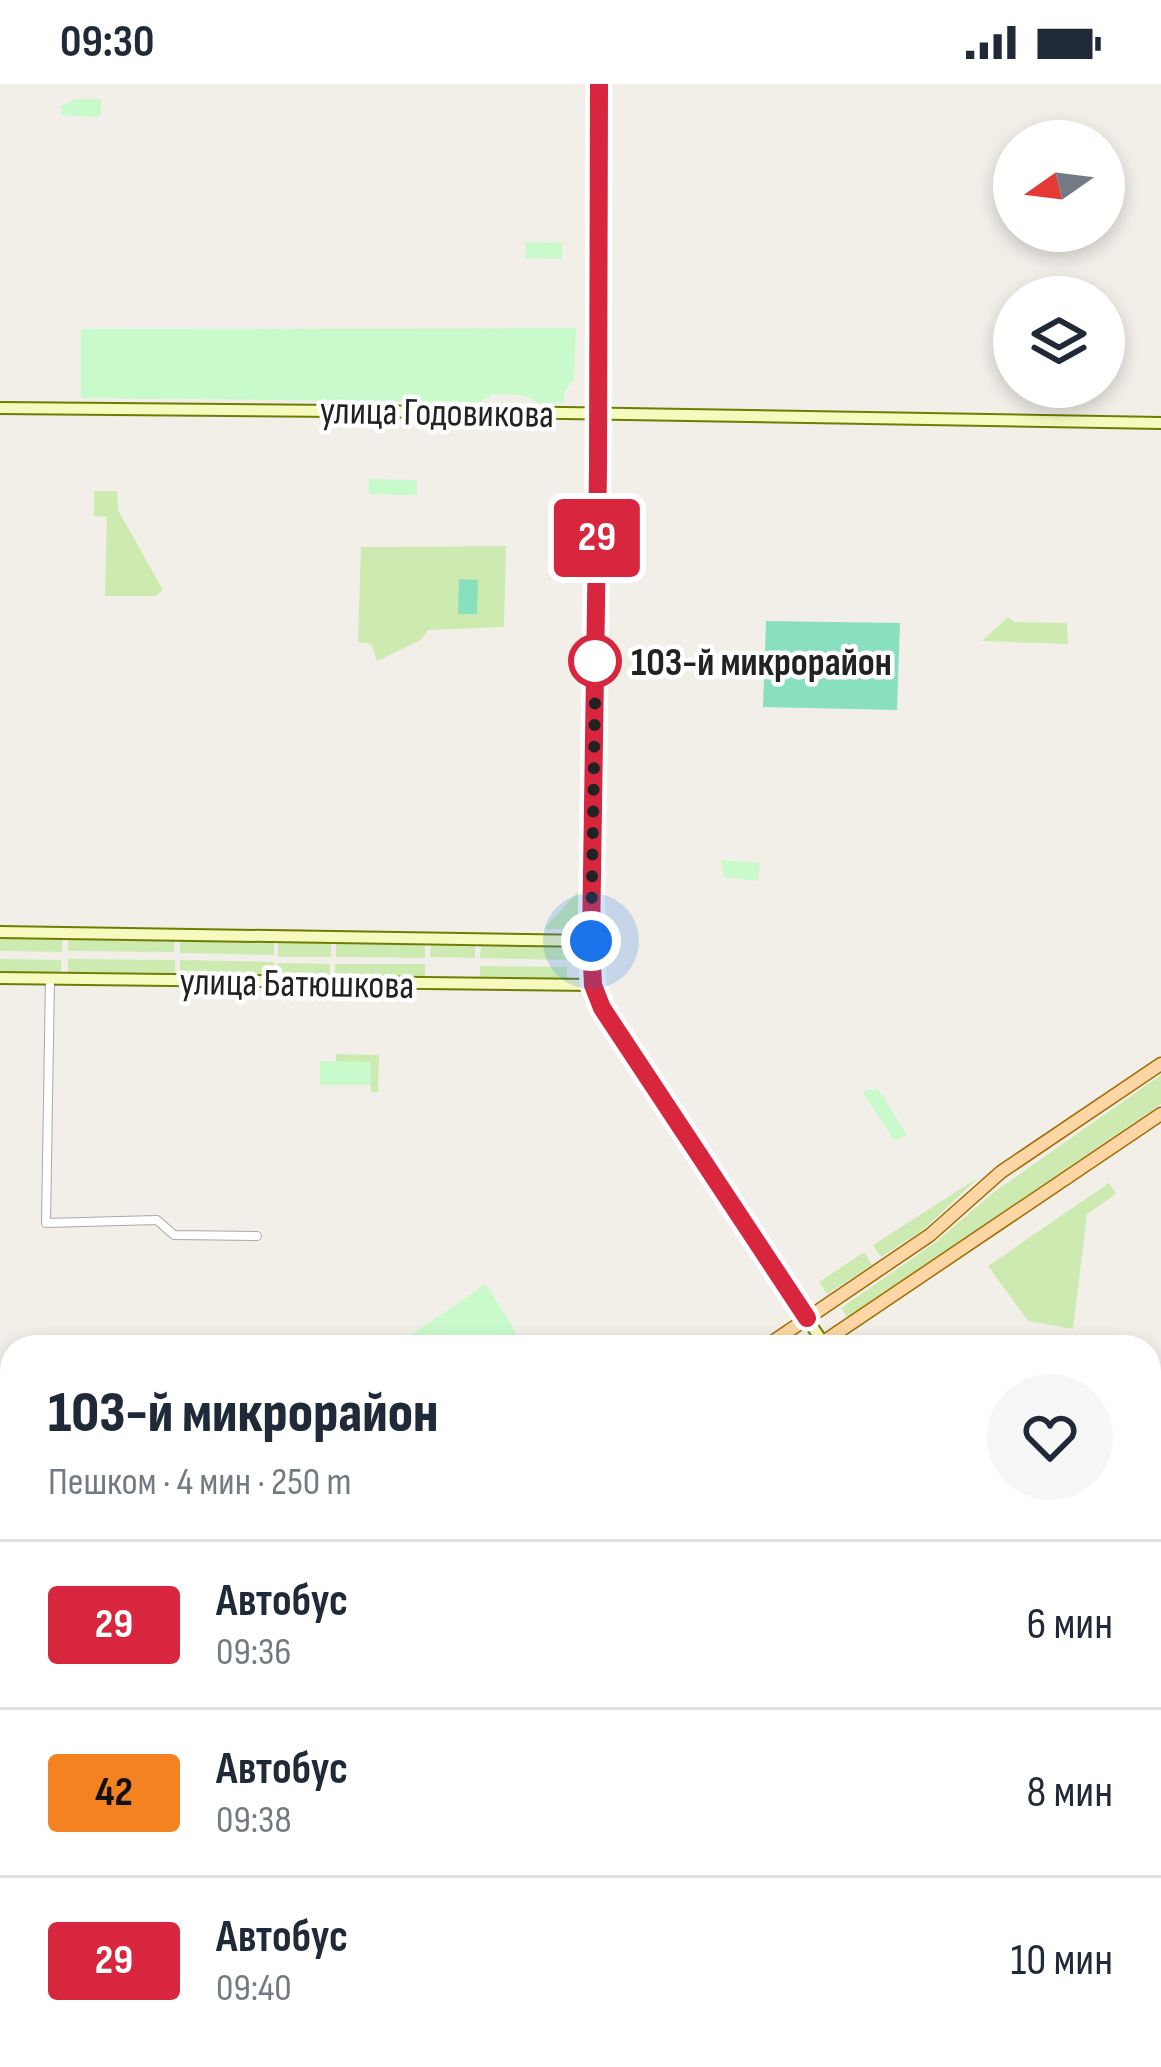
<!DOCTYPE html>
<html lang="ru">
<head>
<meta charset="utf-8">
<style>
  :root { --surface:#fff; --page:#f6f6f7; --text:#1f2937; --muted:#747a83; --line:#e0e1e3 }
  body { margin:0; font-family:"Sofia Sans Condensed",sans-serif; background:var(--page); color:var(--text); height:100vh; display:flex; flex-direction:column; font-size:45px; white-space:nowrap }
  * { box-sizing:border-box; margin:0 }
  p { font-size:39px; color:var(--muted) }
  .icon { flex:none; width:66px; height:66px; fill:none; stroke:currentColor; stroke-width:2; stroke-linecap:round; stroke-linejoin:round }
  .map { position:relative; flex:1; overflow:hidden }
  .side { position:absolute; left:0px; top:1251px; width:1161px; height:732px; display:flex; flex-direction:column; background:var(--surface); border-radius:36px 36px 0 0; box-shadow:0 6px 18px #0003 }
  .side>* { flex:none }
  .badge { padding:0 24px; border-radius:9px; font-size:42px; line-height:78px }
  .needle { width:78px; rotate:256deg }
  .tools { position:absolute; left:993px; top:36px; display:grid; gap:24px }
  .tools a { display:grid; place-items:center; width:132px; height:132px; border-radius:50%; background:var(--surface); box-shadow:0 6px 18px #0003; font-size:60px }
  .you { position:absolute; width:60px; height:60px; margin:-30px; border:9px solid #fff; border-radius:50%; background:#1a73e8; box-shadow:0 0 0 18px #1a73e833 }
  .map>.badge { position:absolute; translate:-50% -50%; box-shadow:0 0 0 6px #fff }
  .round { display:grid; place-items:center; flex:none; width:126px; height:126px; border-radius:63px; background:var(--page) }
  .headline { display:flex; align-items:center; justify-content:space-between; height:204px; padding:0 48px }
  h1 { font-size:57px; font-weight:800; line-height:90px }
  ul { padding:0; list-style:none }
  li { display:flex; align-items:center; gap:36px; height:168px; padding:0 48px; border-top:3px solid var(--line) }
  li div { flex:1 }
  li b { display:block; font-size:45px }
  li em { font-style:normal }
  li .badge { min-width:132px; font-weight:700; text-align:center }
  .status { display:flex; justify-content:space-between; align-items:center; height:84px; padding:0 60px; background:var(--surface); direction:ltr }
  .status svg { height:33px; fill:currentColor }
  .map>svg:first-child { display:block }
  .grass { fill:#cdebb0 }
  .forest { fill:#add19e }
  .park { fill:#c8facc }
  .pitch { fill:#88e0be }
  .water { fill:#aad3df }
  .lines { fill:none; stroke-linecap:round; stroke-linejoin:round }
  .street-casing { stroke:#a9a9a9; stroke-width:10 }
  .secondary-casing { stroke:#707d05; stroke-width:14 }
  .primary-casing { stroke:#a06b00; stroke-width:15 }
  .street { stroke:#fff; stroke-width:8 }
  .secondary { stroke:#f7fabf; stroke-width:10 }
  .primary { stroke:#fcd6a4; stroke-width:12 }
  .line-casing { stroke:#fff; stroke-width:27 }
  .line { stroke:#d7263d; stroke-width:18 }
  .walk { stroke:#222; stroke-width:12; stroke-dasharray:0 21.6 }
  .stop-dot { fill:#fff; stroke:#d7263d; stroke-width:6 }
  .labels { text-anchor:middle; stroke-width:9; stroke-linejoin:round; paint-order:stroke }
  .street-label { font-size:39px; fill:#222; stroke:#fff }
  .stop-label { font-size:39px; font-weight:bold; fill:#222; stroke:#fff; text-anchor:start }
</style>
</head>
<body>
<div class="status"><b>09:30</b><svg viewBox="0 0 49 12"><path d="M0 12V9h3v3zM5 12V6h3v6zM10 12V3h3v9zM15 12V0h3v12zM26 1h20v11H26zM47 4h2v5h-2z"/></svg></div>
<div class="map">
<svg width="1161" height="1983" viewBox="0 0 1161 1983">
  <rect width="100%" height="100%" fill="#f2efe9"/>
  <path class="grass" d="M 94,407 L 117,407 L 118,426 L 163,506 L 156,512 L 105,512 L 107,433 L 94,432 Z
    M 506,462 L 504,543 L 428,546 L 421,556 L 377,577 L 371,560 L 358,558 L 361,463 Z
    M 1008,533 L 1014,538 L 1067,539 L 1068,560 L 982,557 Z
    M 583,802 L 583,846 L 544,845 Z
    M 0,854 L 63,855 L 62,868 L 0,867 Z
    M 68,854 L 174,855 L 174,868 L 68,867 Z
    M 180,856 L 274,857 L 274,871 L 180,869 Z
    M 278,859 L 331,859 L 331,873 L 278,873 Z
    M 336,859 L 425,860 L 425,874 L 336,873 Z
    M 431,861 L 475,862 L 475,874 L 430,873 Z
    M 481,861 L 567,864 L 566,876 L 480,874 Z
    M 0,875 L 61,876 L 61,889 L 0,888 Z
    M 68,875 L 175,876 L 175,889 L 68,888 Z
    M 180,876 L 274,878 L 274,892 L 180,890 Z
    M 278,879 L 330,880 L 330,893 L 278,893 Z
    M 335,880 L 425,880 L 425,893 L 335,893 Z
    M 480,882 L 567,883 L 567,896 L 480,894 Z
    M 336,970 L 379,971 L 378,1008 L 371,1008 L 371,978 L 336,978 Z
    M 1161,991 L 1161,1020 L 848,1234 L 841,1224 L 936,1158 L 994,1108 Z
    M 979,1093 L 923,1146 L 881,1173 L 873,1161 Z
    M 1109,1099 L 1116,1110 L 1087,1130 L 1073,1245 L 1028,1237 L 988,1182 Z
    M 864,1168 L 872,1181 L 827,1210 L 819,1198 Z
    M 12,1629 L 12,1733 L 0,1742 L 0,1631 Z"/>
  <path class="forest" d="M 1149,1937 L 1161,1939 L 1161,1983 L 548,1983 L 564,1971 L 1149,1971 Z
    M 20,1971 L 244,1971 L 251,1983 L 21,1983 Z"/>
  <path class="park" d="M 76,15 L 101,15 L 101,30 L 97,33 L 62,31 L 61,22 Z
    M 526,158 L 562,159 L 562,175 L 525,174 Z
    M 576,244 L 574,295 L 564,309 L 564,318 L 538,319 L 524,311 L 493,310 L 480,318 L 81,314 L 81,245 Z
    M 369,395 L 417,396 L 417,411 L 369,410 Z
    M 721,776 L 760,779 L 758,797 L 724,793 Z
    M 320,977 L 371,978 L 371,1001 L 320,1001 Z
    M 878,1005 L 907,1051 L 894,1056 L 862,1007 Z
    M 486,1200 L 525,1263 L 393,1263 Z"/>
  <path class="pitch" d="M 459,495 L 478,496 L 477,530 L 458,530 Z
    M 766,537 L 900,539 L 897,626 L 763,623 Z"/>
  <path class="water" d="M 427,1971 L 466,1971 L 476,1975 L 483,1971 L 533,1971 L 516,1983 L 418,1983 Z"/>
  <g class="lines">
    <g class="street-casing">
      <path id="street" d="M 50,894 L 46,1139 L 157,1136 L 174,1151 L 257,1152"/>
    </g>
    <g class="secondary-casing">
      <path id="secondary" d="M 599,0 L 598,386 L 591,857 L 593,901 L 602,924 L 650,1001 L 826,1263
        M 0,324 L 565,329 L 1161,339
        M 0,848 L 591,857
        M 0,894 L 593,901
        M 1149,1745 L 1161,1762"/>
    </g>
    <g class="primary-casing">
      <path id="primary" d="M 765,1263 L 930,1151 L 1001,1088 L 1161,980
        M 816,1263 L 1161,1030
        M 0,1778 L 12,1770
        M 0,1805 L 12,1797"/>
    </g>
    <use href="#street" class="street"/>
    <use href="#secondary" class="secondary"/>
    <use href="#primary" class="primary"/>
  </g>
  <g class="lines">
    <g class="line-casing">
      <path id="line" d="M 599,0 L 598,386 L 591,857 L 593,901 L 602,924 L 807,1234"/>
    </g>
    <use href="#line" class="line"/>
    <path class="walk" d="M 591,857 L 596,559 L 595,577"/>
  </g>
  <circle class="stop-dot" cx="595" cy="577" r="24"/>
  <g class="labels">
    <g class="street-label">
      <text transform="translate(437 327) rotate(1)" y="14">улица Годовикова</text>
      <text transform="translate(297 898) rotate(1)" y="14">улица Батюшкова</text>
    </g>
    <g class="stop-label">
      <text x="631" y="591">103-й микрорайон</text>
    </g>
  </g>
</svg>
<div class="tools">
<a><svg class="needle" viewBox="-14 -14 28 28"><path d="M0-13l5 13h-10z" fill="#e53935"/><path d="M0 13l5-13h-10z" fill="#747a83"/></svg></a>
<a><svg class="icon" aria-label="layers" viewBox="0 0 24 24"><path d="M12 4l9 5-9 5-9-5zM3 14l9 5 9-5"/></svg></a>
</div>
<div class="you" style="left:591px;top:857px"></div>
<b class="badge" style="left:597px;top:454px;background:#d7263d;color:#fff">29</b>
<section class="side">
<div class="headline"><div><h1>103-й микрорайон</h1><p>Пешком · 4 мин · 250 m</p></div><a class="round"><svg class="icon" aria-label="heart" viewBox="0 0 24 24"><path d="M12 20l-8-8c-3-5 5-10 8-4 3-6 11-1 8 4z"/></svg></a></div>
<ul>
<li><span class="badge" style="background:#d7263d;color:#fff">29</span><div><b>Автобус</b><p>09:36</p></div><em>6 мин</em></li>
<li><span class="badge" style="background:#f58220;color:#111">42</span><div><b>Автобус</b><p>09:38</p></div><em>8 мин</em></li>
<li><span class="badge" style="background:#d7263d;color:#fff">29</span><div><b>Автобус</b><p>09:40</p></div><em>10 мин</em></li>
</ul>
</section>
</div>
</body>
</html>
